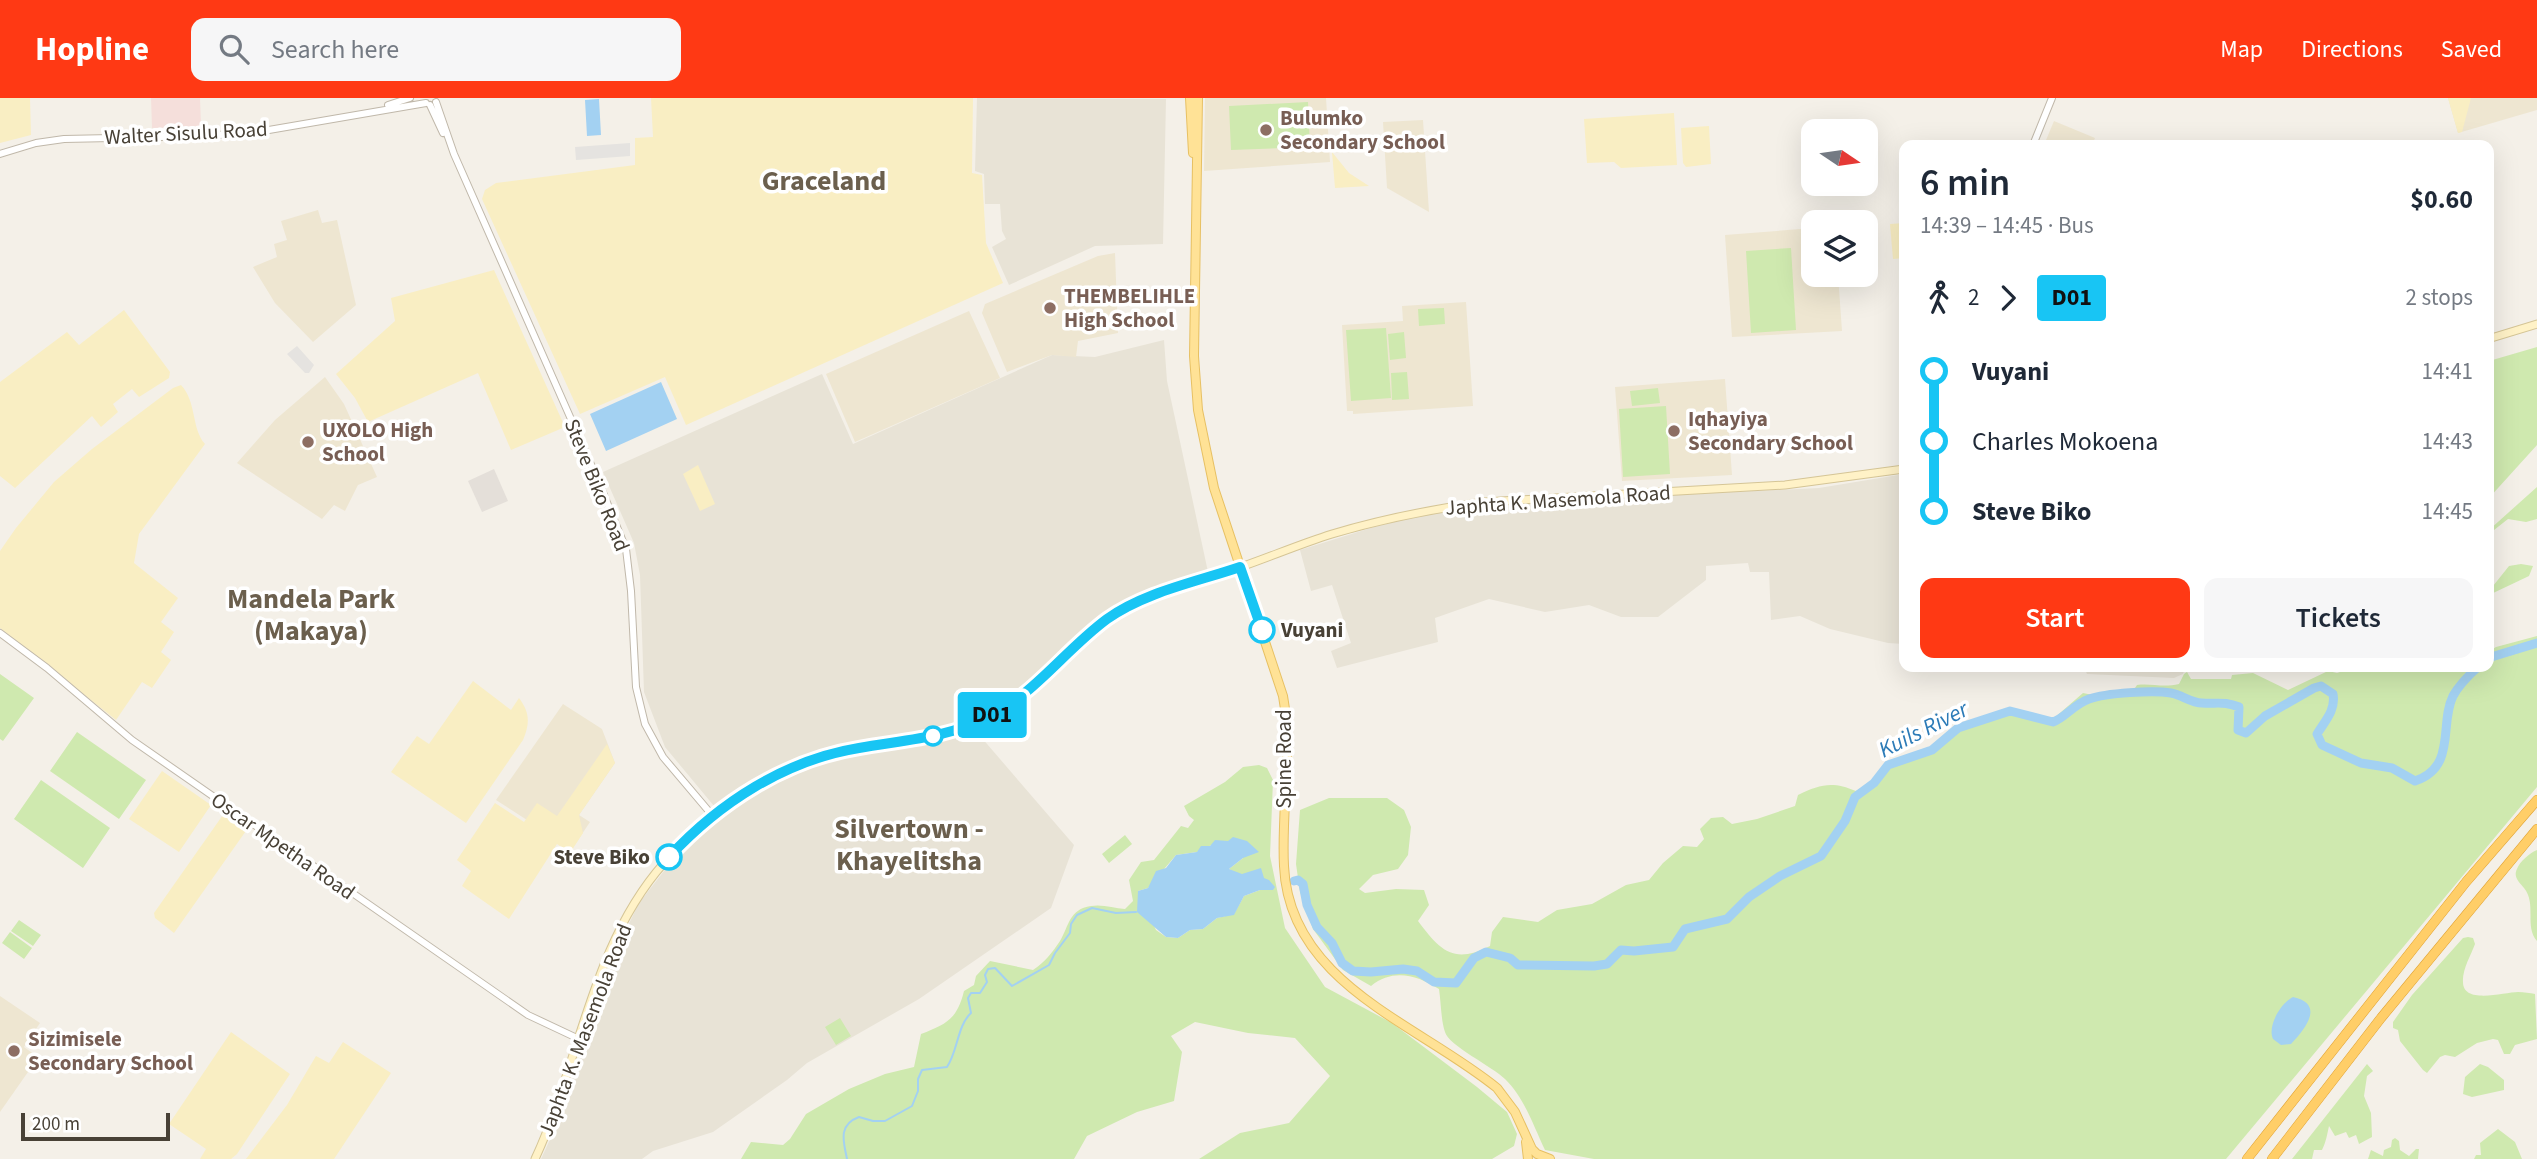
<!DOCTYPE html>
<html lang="en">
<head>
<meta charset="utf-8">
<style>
  :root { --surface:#fff; --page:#f6f6f7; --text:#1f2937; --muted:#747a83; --accent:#ff3914 }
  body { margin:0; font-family:"Source Sans 3",sans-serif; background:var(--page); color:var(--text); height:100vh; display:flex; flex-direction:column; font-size:26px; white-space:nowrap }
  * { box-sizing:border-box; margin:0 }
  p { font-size:23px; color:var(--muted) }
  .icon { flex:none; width:38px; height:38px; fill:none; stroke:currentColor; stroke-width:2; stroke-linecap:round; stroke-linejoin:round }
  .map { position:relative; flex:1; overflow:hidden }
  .panel { position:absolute; left:1899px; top:42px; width:595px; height:532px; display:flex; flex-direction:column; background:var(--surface); border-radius:14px; box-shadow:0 7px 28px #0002 }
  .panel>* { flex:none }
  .badge { padding:0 14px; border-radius:5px; font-size:24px; line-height:46px }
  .needle { width:46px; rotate:103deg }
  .tools { position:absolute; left:1801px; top:21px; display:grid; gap:14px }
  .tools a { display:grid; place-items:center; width:77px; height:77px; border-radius:14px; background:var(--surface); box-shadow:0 7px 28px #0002; font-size:35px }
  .scale { position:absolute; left:21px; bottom:18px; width:149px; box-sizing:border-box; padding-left:7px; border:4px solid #484136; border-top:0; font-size:19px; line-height:24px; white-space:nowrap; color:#484136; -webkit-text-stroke:5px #fff; paint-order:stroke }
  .map>.badge { position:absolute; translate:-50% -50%; box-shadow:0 0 0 4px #fff }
  .legs { display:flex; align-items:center; gap:10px; height:77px; padding:0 21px; font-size:23px }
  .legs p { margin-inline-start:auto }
  .head { display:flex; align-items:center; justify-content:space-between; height:119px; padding:0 21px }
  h1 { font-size:38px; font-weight:600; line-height:52px }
  .action { display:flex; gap:14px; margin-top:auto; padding:14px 21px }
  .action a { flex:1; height:80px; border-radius:14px; background:var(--accent); color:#fff; font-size:28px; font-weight:600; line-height:80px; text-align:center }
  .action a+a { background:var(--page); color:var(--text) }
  ul { padding:0 21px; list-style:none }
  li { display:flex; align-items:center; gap:24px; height:70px; font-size:26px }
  li i { display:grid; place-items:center; width:10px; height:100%; margin:0 9px; background:currentColor }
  li i::after { content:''; width:18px; height:18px; margin:-9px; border:5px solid; border-radius:50%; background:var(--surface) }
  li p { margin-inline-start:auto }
  li:first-child i { background:linear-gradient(#0000 50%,currentColor 0) }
  li:last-child i { background:linear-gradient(currentColor 50%,#0000 0) }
  header { display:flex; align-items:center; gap:42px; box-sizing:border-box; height:98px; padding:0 35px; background:var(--accent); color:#fff }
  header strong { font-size:33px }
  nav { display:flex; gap:38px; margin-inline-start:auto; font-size:24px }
  .search { width:490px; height:63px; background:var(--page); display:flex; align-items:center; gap:18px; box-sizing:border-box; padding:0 24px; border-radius:14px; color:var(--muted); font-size:26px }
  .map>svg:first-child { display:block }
  .residential { fill:#e8e3d6 }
  .industrial { fill:#e4dfd9 }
  .education { fill:#eee6d1 }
  .medical { fill:#f5dfdb }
  .green { fill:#cfe9af; fill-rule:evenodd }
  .sand { fill:#f9eec3 }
  .parking { fill:#e5e3e0 }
  .water { fill:#a3d1f2 }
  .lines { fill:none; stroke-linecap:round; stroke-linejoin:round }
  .stream { stroke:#a3d1f2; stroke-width:2 }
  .river { stroke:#a3d1f2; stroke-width:9 }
  .tertiary-casing { stroke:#c0b8aa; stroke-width:8 }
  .secondary-casing { stroke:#d5c596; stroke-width:9 }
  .primary-casing { stroke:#e7c063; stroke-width:10 }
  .motorway-casing { stroke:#e1a334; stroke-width:10 }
  .tertiary { stroke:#fff; stroke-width:6 }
  .secondary { stroke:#fff2c7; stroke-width:7 }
  .primary { stroke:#ffe296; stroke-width:8 }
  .motorway { stroke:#ffce68; stroke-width:9 }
  .line-1-casing { stroke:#fff; stroke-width:16 }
  .line-1 { stroke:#18c5f4; stroke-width:10 }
  .education-dot { fill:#8d6e63; stroke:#fff; stroke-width:2.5 }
  .stop-1-dot { fill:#fff; stroke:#18c5f4; stroke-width:3.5 }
  .labels { text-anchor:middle; stroke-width:7; stroke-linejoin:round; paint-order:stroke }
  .education-label { font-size:21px; font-weight:bold; fill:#785e54; stroke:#fff; text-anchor:start }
  .street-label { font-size:21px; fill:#484136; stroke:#fff }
  .stop-label { font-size:21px; font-weight:bold; fill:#484136; stroke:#fff; text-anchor:start }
  .water-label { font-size:23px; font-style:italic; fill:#2c7bb7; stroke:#fff }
  .district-label { font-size:28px; font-weight:bold; fill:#6b5f4d; stroke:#fff }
</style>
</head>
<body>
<header>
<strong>Hopline</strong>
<div class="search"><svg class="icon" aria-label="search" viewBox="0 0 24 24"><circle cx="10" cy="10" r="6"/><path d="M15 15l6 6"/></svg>Search here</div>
<nav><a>Map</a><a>Directions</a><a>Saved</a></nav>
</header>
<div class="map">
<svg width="2537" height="1061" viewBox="0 0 2537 1061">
  <rect width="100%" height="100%" fill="#f4f0e8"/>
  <path class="residential" d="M 977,0 L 1166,1 L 1163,146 L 1095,148 L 1009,187 L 992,149 L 1006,141 L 1002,133 L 1000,106 L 985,106 L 984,76 L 975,73 Z
    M 1164,242 L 1167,283 L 1208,474 L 1113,508 L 1025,587 L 1010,604 L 965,627 L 837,649 L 779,674 L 714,708 L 665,649 L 644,594 L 640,477 L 634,445 L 603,374 L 822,276 L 853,346 L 1052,257 L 1095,259 Z
    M 1904,376 L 1904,546 L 1888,545 L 1830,531 L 1800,518 L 1771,522 L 1769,474 L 1750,474 L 1748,465 L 1706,468 L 1706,482 L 1658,519 L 1621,519 L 1589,507 L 1545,514 L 1489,501 L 1435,520 L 1438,544 L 1337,570 L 1331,553 L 1351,545 L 1332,487 L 1311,493 L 1300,452 L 1374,429 L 1439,413 L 1515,404 L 1819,390 Z
    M 2084,569 L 2185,569 L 2183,576 L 2174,580 L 2087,576 Z
    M 975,632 L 1074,747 L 1051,810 L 919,901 L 807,965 L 787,982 L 713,1034 L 653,1053 L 642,1061 L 541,1061 L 558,1024 L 618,848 L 639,805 L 675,759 L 717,720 L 760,691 L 813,667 L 848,657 L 923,645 Z"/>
  <path class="industrial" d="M 494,371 L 508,403 L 482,414 L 468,383 Z"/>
  <path class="education" d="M 1205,0 L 1326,0 L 1330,64 L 1204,73 Z
    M 2448,0 L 2537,0 L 2537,12 L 2458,35 Z
    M 1423,22 L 1429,114 L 1387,90 L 1383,24 Z
    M 2054,23 L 2095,40 L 2092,47 L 2044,47 Z
    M 318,112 L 322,125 L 337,122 L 356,207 L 313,244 L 275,205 L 253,169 L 277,159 L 274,146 L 287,142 L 281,123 Z
    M 1813,130 L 1813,177 L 1838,177 L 1842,233 L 1732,239 L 1725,137 Z
    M 1115,155 L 1118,235 L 1078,243 L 1076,259 L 1052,257 L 1007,274 L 982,215 L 985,206 L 1098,158 Z
    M 1466,204 L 1473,308 L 1353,316 L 1353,313 L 1347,313 L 1342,227 L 1403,223 L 1402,208 Z
    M 969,213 L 1000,280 L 855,344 L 826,276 Z
    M 325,279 L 344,306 L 377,379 L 358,387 L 345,413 L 334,407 L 322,421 L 237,365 L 275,322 Z
    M 1725,281 L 1732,377 L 1622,383 L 1615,289 Z
    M 563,606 L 602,631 L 615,665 L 579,717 L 590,724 L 572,751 L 496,702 Z
    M 0,898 L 40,925 L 24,949 L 35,957 L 32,961 L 35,964 L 0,1014 Z"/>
  <path class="medical" d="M 151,0 L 200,0 L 201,26 L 199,29 L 152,30 Z"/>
  <path class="green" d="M 1308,4 L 1310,49 L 1231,52 L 1229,8 Z
    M 1791,150 L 1796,232 L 1751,235 L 1746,153 Z
    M 1444,210 L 1445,226 L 1419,228 L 1418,211 Z
    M 1386,230 L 1391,300 L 1351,303 L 1346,232 Z
    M 1404,234 L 1406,260 L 1390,262 L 1388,236 Z
    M 2537,249 L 2537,347 L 2489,400 L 2489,263 Z
    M 1407,274 L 1409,301 L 1392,302 L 1391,275 Z
    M 1658,290 L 1660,305 L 1632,308 L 1630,293 Z
    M 1666,308 L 1670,376 L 1623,379 L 1619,311 Z
    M 2537,389 L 2537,421 L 2526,424 L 2508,421 L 2489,436 L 2489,432 Z
    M 2521,466 L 2533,468 L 2529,478 L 2489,497 L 2489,493 L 2509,468 Z
    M 2537,538 L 2537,689 L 2226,1061 L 1594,1061 L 1545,1052 C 1534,1029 1524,999 1505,981 C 1493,969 1448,947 1445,934 C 1441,923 1441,904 1439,891 C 1417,877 1393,870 1371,888 L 1343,872 L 1313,831 L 1300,794 L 1296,766 L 1300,712 L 1329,700 L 1387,700 L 1404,712 L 1411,729 L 1408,757 L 1398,771 L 1373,777 L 1359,791 L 1365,795 L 1396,791 L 1424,792 L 1429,807 L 1418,823 C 1440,852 1453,867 1490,848 L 1492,834 L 1503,819 L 1538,824 L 1557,812 L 1592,806 L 1626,787 L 1649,782 L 1663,765 L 1683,748 L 1697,749 L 1704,741 L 1700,731 L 1711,720 L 1723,719 L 1732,726 L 1757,721 L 1795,708 L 1798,697 C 1820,686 1833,683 1856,693 L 1872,683 L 1886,664 L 1926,650 L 1936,646 L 1957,627 L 2012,611 L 2053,621 L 2083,595 L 2093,597 L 2133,593 L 2137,587 C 2151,585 2163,590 2179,586 L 2184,576 L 2187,574 L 2191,581 L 2231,581 L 2232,577 L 2253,575 L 2288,592 L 2328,573 L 2337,575 L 2343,573 L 2343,570 C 2354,568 2362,573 2373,572 L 2375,569 L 2488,569 L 2489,553 L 2496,549 Z
    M 0,576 L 34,600 L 3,643 L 0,641 Z
    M 77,634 L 146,682 L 119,721 L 50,673 Z
    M 1259,667 L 1267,670 L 1273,682 L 1270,758 L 1285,830 L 1325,889 L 1392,925 L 1477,989 L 1507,1014 L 1517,1036 L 1514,1048 L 1492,1061 L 1199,1061 L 1240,1035 L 1289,1025 L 1330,978 L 1295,940 L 1248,935 L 1195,924 L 1171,938 L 1182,954 L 1174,1003 L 1137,1014 L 1087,1038 L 1074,1061 L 741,1061 L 751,1044 L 783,1047 L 790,1041 L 806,1016 L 849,991 L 885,976 L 914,969 L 921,936 C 947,926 957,921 964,893 L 974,887 L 976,878 L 990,863 L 1033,872 C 1045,864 1052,855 1060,843 C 1069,828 1069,811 1091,808 C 1102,806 1114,810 1125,811 L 1133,803 L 1129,782 L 1141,764 L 1154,762 L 1181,728 L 1188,730 L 1194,722 L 1189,718 L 1184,708 L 1225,684 L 1243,669 ZM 1220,743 L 1228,743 L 1243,760 L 1229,771 C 1242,779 1258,785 1273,792 L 1260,792 L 1244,798 L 1234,816 L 1217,820 L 1203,831 L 1190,832 L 1178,840 L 1166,839 L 1156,832 L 1138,793 L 1148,790 L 1176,757 L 1197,754 Z
    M 41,682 L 110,730 L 83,770 L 14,721 Z
    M 1125,737 L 1132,746 L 1109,765 L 1102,756 Z
    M 2537,752 L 2537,843 C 2524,828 2537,806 2524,790 C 2519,784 2513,779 2517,771 C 2520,763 2530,755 2537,752 Z
    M 19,822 L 41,837 L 33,848 L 11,833 Z
    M 10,834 L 32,850 L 24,861 L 2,845 Z
    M 2468,839 L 2473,840 L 2475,846 C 2471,857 2462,872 2463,884 C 2463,907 2505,894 2518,894 C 2524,894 2530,895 2535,896 L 2537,941 L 2515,947 L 2510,956 L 2504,956 L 2498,942 L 2493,941 L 2477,945 L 2455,959 L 2445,957 L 2440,959 L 2427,975 L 2423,972 L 2400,943 L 2398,932 L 2393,930 L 2393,924 L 2412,897 L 2463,840 Z
    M 840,920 L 851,938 L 836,947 L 825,929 Z
    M 2367,966 L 2373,973 L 2367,978 L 2364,998 L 2371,1015 L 2372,1039 L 2359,1046 L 2356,1037 L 2349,1040 L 2346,1034 L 2335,1038 L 2329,1028 C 2327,1037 2326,1044 2322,1052 L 2314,1052 L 2312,1061 L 2292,1061 Z
    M 2480,966 L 2488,969 L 2504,982 L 2504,992 L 2472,999 L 2463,996 L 2465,979 Z
    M 2498,1031 L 2515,1044 L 2522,1061 L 2474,1061 L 2476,1057 L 2481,1057 L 2480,1045 Z
    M 2395,1040 L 2399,1043 L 2400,1052 L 2409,1058 L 2416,1051 L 2419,1051 L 2418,1061 L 2368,1061 L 2371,1052 L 2383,1058 L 2384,1052 L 2391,1049 L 2392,1042 Z"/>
  <path class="sand" d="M 0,0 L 30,0 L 31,37 L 0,45 Z
    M 651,0 L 973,0 L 972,75 L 982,77 L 986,145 L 1003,185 L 686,327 L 665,279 L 580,316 L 482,101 L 485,92 L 496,85 L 635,67 L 635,40 L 653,39 Z
    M 2448,0 L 2471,0 L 2462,34 L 2458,35 Z
    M 1674,15 L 1677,67 L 1621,70 L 1614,64 L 1587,65 L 1584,21 Z
    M 1709,28 L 1711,66 L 1686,69 L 1683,65 L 1681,30 Z
    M 1332,54 L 1349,75 L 1369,88 L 1335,90 Z
    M 1904,125 L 1904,160 L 1893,161 L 1890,126 Z
    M 494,172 L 565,329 L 511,352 L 478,275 L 368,324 L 355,300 L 336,276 L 395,223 L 391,200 Z
    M 124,212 L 170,274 L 169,280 L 139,299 L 132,291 L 113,306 L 118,314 L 101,329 L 92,318 L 15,390 L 0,378 L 0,284 L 67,234 L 79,247 Z
    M 181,287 C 197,304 191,330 205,346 L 139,436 L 134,465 L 178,500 L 161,524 L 174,534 L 161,554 L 171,562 L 152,590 L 142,584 L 116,622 L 0,530 L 0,453 L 16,430 L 54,384 L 92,351 L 173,290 Z
    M 698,367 L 715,406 L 700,413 L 683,376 Z
    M 473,583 L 511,612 L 519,600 C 530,615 530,625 523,642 L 466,725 L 391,674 L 417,638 L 429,646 Z
    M 607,646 L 615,665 L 579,717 L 583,735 L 570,755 L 557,746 L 509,821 L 462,788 L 471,773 L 457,762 L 495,705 L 524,724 L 537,705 L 557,718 Z
    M 162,673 L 211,707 L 179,754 L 129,721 Z
    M 225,714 L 248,730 L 174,835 L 155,820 L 154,815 Z
    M 231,934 L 290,976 L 237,1056 L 231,1061 L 200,1061 L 206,1051 L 169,1026 Z
    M 343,944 L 391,975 L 334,1061 L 246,1061 L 287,1007 L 316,958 L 329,965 Z"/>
  <path class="parking" d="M 630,45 L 630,58 L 576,62 L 575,49 Z
    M 297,248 L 314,267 L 309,275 L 305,275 L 287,256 Z"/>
  <path class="water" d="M 599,1 L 601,37 L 587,38 L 585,2 Z
    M 661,284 L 677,321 L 606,353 L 590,316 Z
    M 1233,739 L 1247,743 L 1259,754 L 1243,760 L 1229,771 L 1242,776 L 1261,770 L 1264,780 L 1269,782 L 1275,789 L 1273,792 L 1260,792 L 1244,798 L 1234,817 L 1217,820 L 1203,831 L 1190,832 L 1178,840 L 1166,839 L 1137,814 L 1138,793 L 1148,790 L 1156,773 L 1166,770 L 1176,757 L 1197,754 L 1201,748 L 1210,748 L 1215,742 L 1228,743 Z
    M 2293,899 C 2325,906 2306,930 2291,946 L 2281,947 L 2273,941 C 2267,928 2281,905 2293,899 Z"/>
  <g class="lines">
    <path class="stream" d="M 847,1061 C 844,1045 837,1027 859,1019 L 873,1023 L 885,1023 L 912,1008 L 918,993 L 918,981 L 922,972 L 947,969 C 958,953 957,928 971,915 L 968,900 L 971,895 L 980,895 L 987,884 L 985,877 L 988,871 L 995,870 L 1012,888 L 1049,867 L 1055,855 L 1070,835 L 1071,826 L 1077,817 L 1092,810 L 1116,815 L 1136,814"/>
    <path class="river" d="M 2488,560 L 2537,545
      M 1294,783 L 1298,782 L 1303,786 L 1307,807 L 1317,829 L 1332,845 L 1342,865 L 1353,873 L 1371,874 L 1403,871 L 1417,873 L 1434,884 L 1456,885 L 1474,860 L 1486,854 L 1510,860 L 1518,867 L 1594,868 L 1607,866 L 1621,852 L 1634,853 L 1673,849 L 1685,831 L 1727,821 L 1749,799 L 1780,778 L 1821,758 L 1845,723 L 1855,699 L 1874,685 L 1888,667 L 1932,652 L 1958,630 L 2010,613 L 2053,624 C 2065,620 2074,606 2089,601 C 2106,595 2153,592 2171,595 C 2182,597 2191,605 2202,605 C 2217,606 2225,603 2239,609 L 2238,632 L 2246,635 L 2265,618 L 2314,590 L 2321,588 L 2333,596 C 2336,612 2325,623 2317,636 L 2322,647 L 2361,665 L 2392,670 L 2415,683 C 2457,669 2439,626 2453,598 C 2459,587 2469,577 2478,569"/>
    <g class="tertiary-casing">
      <path id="tertiary" d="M 436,4 L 454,56 L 597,380 L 626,451 L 631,493 L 636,589 L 645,626 L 663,659 L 712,717
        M 388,7 L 410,0
        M 430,7 L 443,35
        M 2033,47 L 2052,0
        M 0,56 L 36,45 L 64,41 L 207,38 L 263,33 L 426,5
        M 0,535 L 47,570 L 132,642 L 528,917 L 579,941"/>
    </g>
    <g class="secondary-casing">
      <path id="secondary" d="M 2488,241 L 2537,226
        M 535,1061 C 580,964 591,847 664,765 C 714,708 782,663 858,650 C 899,643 942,641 980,623 C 1034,598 1066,547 1116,515 C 1152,492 1198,483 1238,470 C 1270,459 1300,446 1332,436 C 1382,421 1433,411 1484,404 L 1785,387 L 1904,371"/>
    </g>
    <g class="primary-casing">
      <path id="primary" d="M 1190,0 L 1193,55
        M 1198,0 L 1194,258 L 1198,312 L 1214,390 L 1283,598 C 1293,653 1281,712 1284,768 C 1289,886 1419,926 1497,990 L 1515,1014 L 1532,1051 L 1537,1056 L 1550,1061
        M 1526,1044 L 1528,1061"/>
    </g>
    <g class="motorway-casing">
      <path id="motorway" d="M 2247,1061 L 2466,784 L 2537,702
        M 2272,1061 L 2381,920 L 2537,731"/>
    </g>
    <use href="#tertiary" class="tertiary"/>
    <use href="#secondary" class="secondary"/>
    <use href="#primary" class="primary"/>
    <use href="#motorway" class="motorway"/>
  </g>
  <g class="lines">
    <g class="line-1-casing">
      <path id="line-1" d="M 669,759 C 719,705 785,662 859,650 C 903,642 948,640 988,619 C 1035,596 1065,552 1107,521 C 1145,494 1196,484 1240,469 L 1262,532"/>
    </g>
    <use href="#line-1" class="line-1"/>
  </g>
  <g class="education-dot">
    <circle cx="1266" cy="32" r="7"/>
    <circle cx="1050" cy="210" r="7"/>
    <circle cx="1674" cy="333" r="7"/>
    <circle cx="308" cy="344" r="7"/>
    <circle cx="14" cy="953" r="7"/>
  </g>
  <g class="stop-1-dot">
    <circle cx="1262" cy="532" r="12"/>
    <circle cx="933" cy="638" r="9"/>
    <circle cx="669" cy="759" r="12"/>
  </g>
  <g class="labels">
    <g class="education-label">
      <text x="1280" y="27">Bulumko<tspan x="1280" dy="24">Secondary School</tspan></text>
      <text x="1064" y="205">THEMBELIHLE<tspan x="1064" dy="24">High School</tspan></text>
      <text x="1688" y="328">Iqhayiya<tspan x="1688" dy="24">Secondary School</tspan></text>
      <text x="322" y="339">UXOLO High<tspan x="322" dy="24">School</tspan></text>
      <text x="28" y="948">Sizimisele<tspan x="28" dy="24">Secondary School</tspan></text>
    </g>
    <g class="street-label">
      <text transform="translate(186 35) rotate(-3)" y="7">Walter Sisulu Road</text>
      <text transform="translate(597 387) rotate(68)" y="7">Steve Biko Road</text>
      <text transform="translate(1558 402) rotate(-4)" y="7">Japhta K. Masemola Road</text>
      <text transform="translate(1284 661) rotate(-90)" y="7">Spine Road</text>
      <text transform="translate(283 748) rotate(35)" y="7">Oscar Mpetha Road</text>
      <text transform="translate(585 932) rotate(-69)" y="7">Japhta K. Masemola Road</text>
    </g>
    <g class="stop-label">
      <text x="1281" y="539">Vuyani</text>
      <text x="650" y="766" text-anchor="end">Steve Biko</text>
    </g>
    <g class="water-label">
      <text transform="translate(1923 631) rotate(-27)" y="8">Kuils River</text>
    </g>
    <g class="district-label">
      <text x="824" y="92">Graceland</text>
      <text x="311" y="510">Mandela Park<tspan x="311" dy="32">(Makaya)</tspan></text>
      <text x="909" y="740">Silvertown -<tspan x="909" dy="32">Khayelitsha</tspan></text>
    </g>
  </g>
</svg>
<div class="tools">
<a><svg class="needle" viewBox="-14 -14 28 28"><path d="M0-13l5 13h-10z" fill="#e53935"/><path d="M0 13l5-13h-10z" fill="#747a83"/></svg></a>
<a><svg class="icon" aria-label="layers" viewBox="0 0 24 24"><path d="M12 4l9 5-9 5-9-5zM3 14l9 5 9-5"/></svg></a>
</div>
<div class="scale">200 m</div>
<b class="badge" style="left:992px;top:617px;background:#18c5f4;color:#111">D01</b>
<section class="panel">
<div class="head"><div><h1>6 min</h1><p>14:39 – 14:45 · Bus</p></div><b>$0.60</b></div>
<div class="legs"><svg class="icon" aria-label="walk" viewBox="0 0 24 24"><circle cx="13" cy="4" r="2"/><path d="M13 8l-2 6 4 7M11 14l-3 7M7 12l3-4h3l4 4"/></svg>2<svg class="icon" aria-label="forward" viewBox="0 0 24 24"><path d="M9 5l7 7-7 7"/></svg><b class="badge" style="background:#18c5f4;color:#111">D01</b><p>2 stops</p></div>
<ul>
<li><i style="color:#18c5f4"></i><b>Vuyani</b><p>14:41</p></li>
<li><i style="color:#18c5f4"></i><span>Charles Mokoena</span><p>14:43</p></li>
<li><i style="color:#18c5f4"></i><b>Steve Biko</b><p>14:45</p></li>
</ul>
<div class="action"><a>Start</a><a>Tickets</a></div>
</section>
</div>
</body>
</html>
